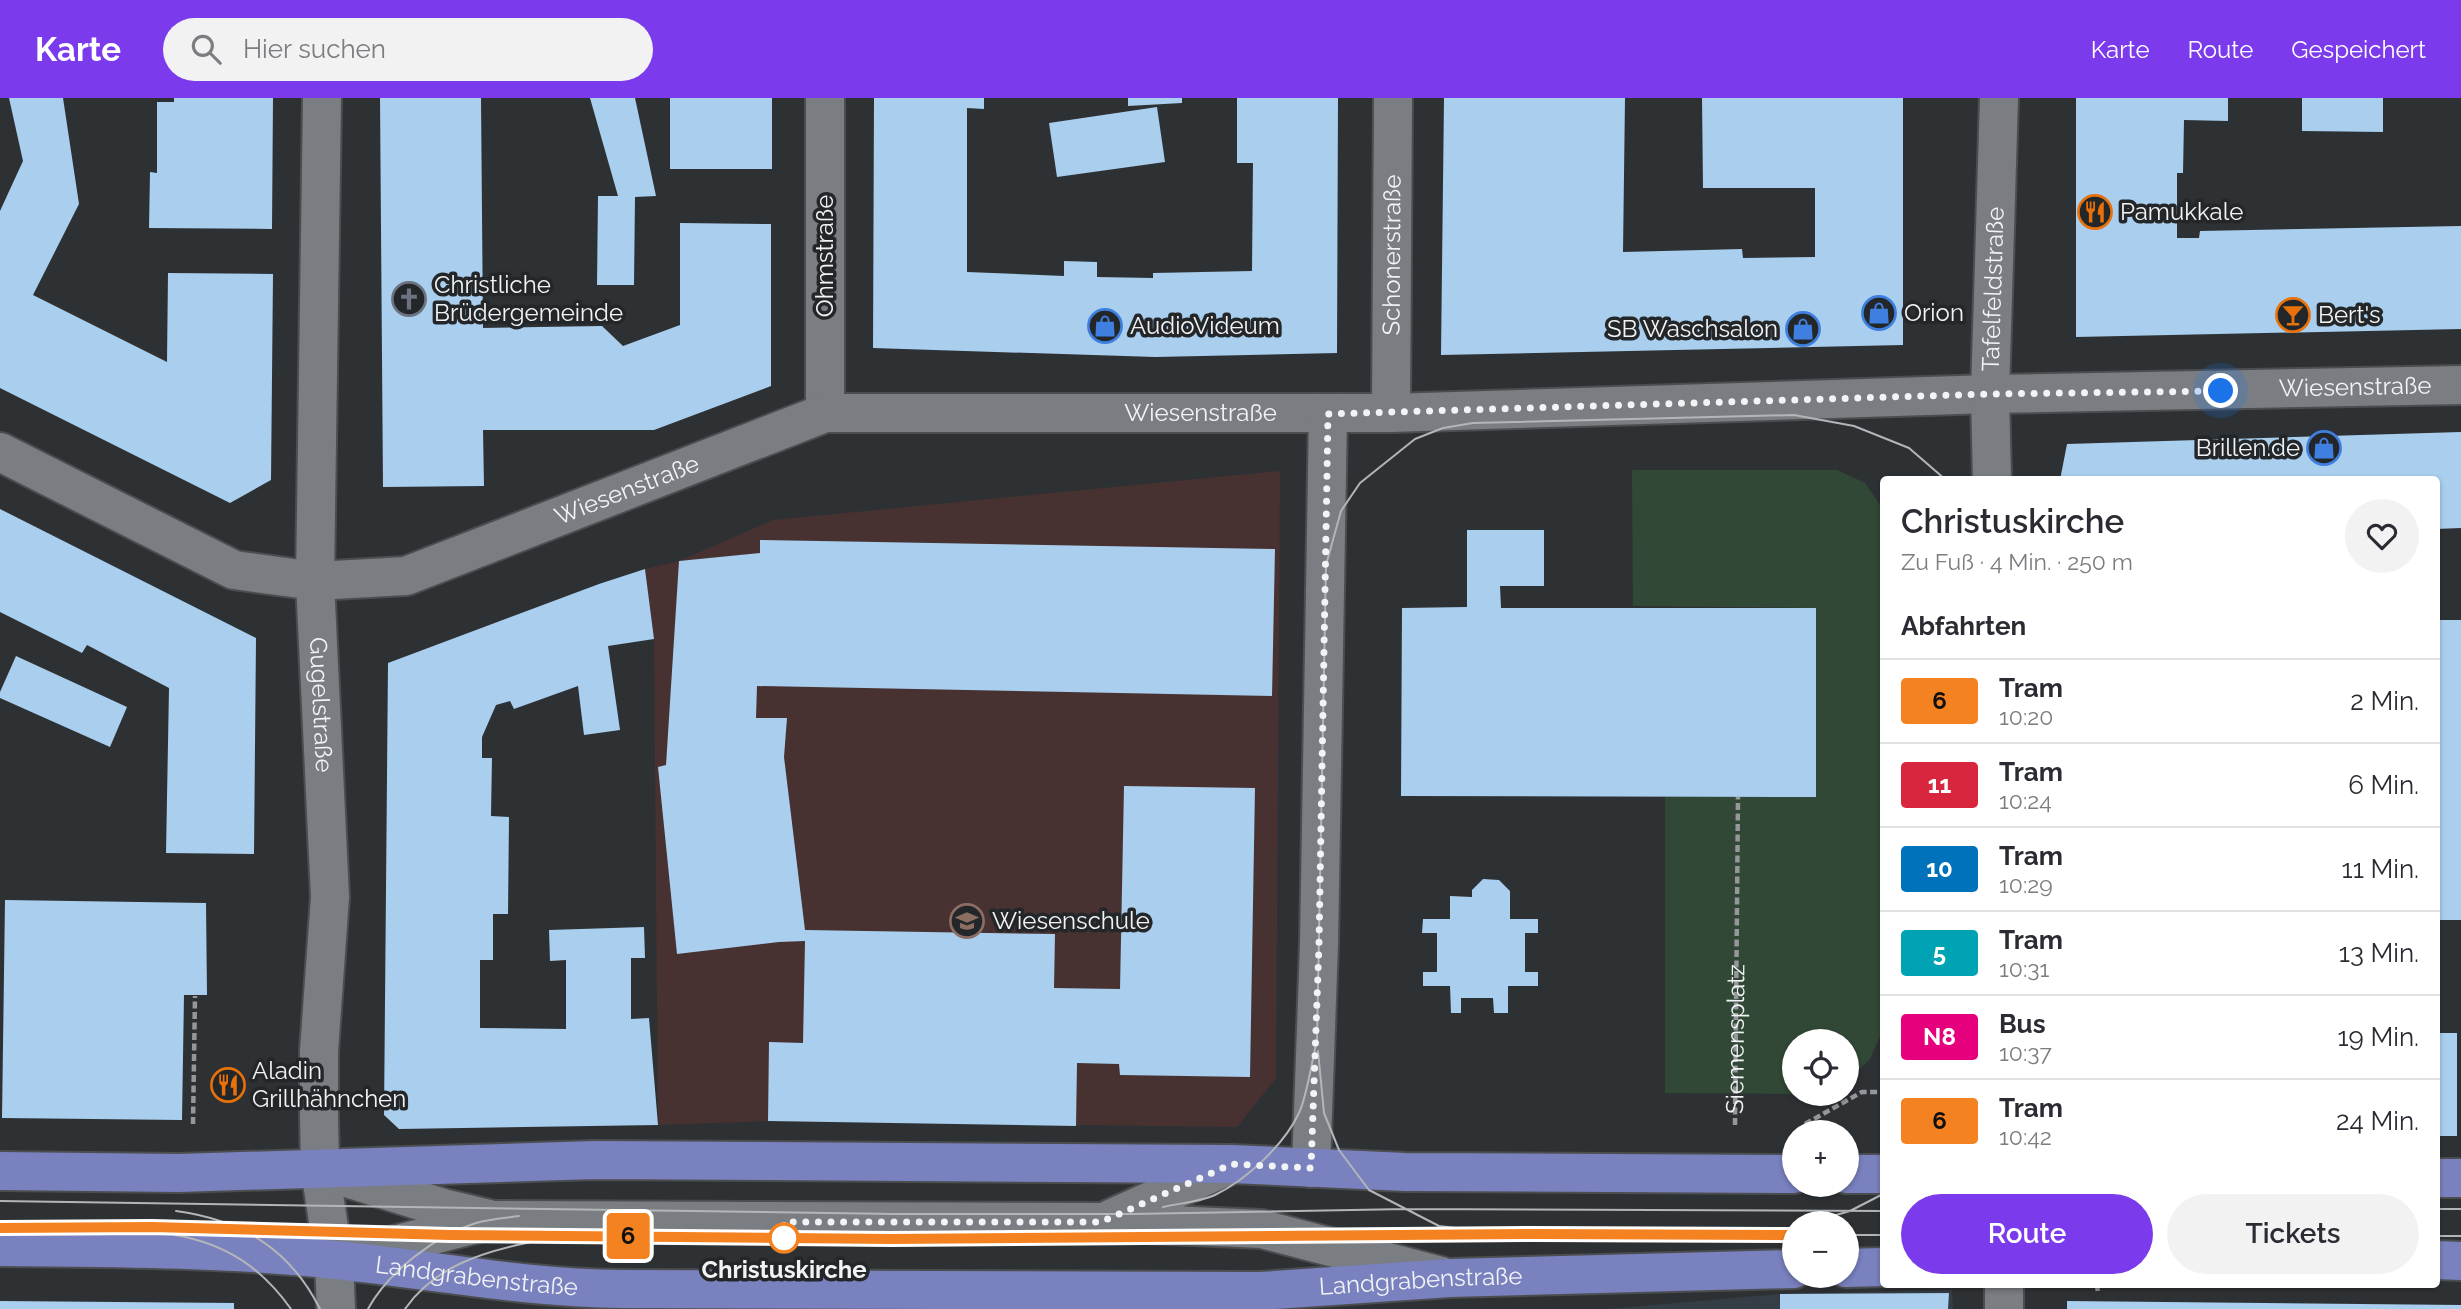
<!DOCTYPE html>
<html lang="de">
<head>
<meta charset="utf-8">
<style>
  :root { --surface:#fff; --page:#f2f2f3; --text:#2b2b33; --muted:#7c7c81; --line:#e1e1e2; --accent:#7c3aed }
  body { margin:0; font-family:Raleway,sans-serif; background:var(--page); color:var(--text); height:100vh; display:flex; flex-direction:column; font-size:26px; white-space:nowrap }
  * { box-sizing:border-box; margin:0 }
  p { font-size:23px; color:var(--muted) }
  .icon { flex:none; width:38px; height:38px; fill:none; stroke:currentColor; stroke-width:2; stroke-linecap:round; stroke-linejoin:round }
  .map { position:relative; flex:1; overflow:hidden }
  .details { position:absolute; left:1880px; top:378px; width:560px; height:812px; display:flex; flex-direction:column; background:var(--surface); border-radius:7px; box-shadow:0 2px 5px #0004 }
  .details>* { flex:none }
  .badge { padding:0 14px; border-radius:5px; font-size:24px; line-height:46px }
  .fabs { position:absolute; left:1782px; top:931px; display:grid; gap:14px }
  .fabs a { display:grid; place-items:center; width:77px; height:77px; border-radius:50%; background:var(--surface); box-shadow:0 2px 5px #0004; font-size:35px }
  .you { position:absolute; width:35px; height:35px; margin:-18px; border:5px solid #fff; border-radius:50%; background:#1a73e8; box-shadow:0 0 0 10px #1a73e833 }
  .map>.badge { position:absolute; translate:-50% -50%; box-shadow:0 0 0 4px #fff }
  h2 { padding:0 21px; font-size:26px; line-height:63px }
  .round { display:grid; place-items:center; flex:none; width:74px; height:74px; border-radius:37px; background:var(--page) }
  .head { display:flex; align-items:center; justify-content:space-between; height:119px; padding:0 21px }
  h1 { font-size:33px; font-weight:600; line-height:52px }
  .action { display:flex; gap:14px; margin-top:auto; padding:14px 21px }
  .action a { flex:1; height:80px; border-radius:42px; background:var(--accent); color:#fff; font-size:28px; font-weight:600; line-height:80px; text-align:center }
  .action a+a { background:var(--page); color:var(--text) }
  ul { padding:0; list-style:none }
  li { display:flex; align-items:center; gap:21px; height:84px; padding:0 21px; border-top:2px solid var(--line) }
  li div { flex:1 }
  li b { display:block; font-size:26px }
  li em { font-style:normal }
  li .badge { min-width:77px; font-weight:700; text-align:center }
  header { display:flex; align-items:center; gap:42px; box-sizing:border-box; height:98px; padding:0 35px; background:var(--accent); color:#fff }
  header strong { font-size:33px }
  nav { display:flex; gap:38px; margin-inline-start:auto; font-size:24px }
  .search { width:490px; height:63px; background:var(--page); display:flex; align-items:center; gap:18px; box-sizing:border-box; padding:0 24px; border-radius:38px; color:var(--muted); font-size:26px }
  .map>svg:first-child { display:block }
  .built { fill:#363e45 }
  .education { fill:#473231 }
  .green { fill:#314836 }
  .building { fill:#a9ceee }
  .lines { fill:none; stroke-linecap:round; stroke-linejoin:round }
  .minor-casing { stroke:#4b4d4f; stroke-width:42 }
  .major-casing { stroke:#4b4d4f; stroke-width:42 }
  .path { stroke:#95979a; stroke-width:4.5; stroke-dasharray:7 3.5; stroke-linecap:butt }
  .minor { stroke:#7a7d81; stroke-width:38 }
  .major { stroke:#7981be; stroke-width:38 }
  .tram { stroke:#b3b6b8; stroke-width:2 }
  .line-casing { stroke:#fff; stroke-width:16 }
  .line { stroke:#f58220; stroke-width:10 }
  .walk { stroke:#f1f3f5; stroke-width:7; stroke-dasharray:0 12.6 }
  .stop-dot { fill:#fff; stroke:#f58220; stroke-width:3.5 }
  .labels { text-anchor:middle; stroke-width:7; stroke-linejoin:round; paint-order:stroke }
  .poi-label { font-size:24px; fill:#f1f3f5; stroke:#24272a; text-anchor:start }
  .street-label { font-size:24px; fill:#f1f3f5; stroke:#24272a }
  .stop-label { font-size:24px; font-weight:bold; fill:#f1f3f5; stroke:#24272a }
</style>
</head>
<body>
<header>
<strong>Karte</strong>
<div class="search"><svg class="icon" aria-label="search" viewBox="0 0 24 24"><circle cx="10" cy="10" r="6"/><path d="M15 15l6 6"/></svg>Hier suchen</div>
<nav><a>Karte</a><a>Route</a><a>Gespeichert</a></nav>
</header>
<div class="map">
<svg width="2461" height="1211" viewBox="0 0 2461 1211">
  <rect width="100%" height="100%" fill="#2e3134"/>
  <path class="built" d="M 1952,1192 L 1953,1211 L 1608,1211 L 1780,1196 Z"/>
  <path class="education" d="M 1280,373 L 1276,980 L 1237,1029 L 768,1023 L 658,1027 L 654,541 L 645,471 L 679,463 L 773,422 Z"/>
  <path class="green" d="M 1632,372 L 1837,372 L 1865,385 L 1883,411 L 1883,932 L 1870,961 L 1846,984 L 1846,943 L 1794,943 L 1794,996 L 1833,996 L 1665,995 L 1665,699 L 1816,699 L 1816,510 L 1633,508 Z"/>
  <path class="building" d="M 9,0 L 63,0 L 79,106 L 33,197 L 167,264 L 168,175 L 273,176 L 271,382 L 230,405 L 0,290 L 0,113 L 23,63 Z
    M 174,0 L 273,0 L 272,131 L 149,130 L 150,74 L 157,75 L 157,4 L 174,4 Z
    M 380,0 L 481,0 L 483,230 L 602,228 L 623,248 L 680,227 L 680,125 L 771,126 L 771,288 L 654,332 L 483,332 L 484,388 L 383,389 Z
    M 590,0 L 635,0 L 656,98 L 635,99 L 634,187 L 597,187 L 598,98 L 618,98 Z
    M 670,0 L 772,0 L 772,71 L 670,71 Z
    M 874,0 L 984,0 L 984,11 L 967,10 L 967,174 L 1064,178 L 1064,163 L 1097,164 L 1097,179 L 1153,180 L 1153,175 L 1252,173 L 1253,65 L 1237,65 L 1237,0 L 1338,0 L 1337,255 L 1155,259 L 873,250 Z
    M 1128,0 L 1182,0 L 1182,5 L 1128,8 Z
    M 1444,0 L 1625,0 L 1623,154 L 1742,151 L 1743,160 L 1815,159 L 1815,90 L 1703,90 L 1702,0 L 1903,0 L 1903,247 L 1441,257 Z
    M 2076,0 L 2228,0 L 2228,23 L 2184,22 L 2183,75 L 2177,75 L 2177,140 L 2199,140 L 2200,133 L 2461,128 L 2461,231 L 2076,239 Z
    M 2302,0 L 2383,0 L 2383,34 L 2302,33 Z
    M 1157,9 L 1165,64 L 1057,79 L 1049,25 Z
    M 2461,334 L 2461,430 L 2436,431 L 2436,382 L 2060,382 L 2067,346 Z
    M 0,411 L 256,540 L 254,756 L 166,755 L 169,590 L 87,547 L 82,555 L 0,514 Z
    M 1467,432 L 1544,432 L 1544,488 L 1500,488 L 1501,510 L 1816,510 L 1816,699 L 1401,698 L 1402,510 L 1467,509 Z
    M 760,442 L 1275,451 L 1272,598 L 757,588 L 756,620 L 787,620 L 784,659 L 805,832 L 1055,836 L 1054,890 L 1120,891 L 1124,688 L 1255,690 L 1250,979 L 1120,977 L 1119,966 L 1077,965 L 1076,1028 L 768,1023 L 769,944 L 803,945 L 805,843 L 779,844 L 677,856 L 658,669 L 666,667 L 679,463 L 760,455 Z
    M 645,471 L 654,541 L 608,548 L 620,632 L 584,637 L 578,588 L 514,611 L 510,603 L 496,607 L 482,639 L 482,660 L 492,660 L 491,718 L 509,719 L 508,816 L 493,816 L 493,862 L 480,862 L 480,930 L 566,931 L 566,862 L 550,863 L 549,832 L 644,829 L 645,860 L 631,860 L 631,921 L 649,920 L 658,1027 L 399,1031 L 384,1017 L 388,565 L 599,486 Z
    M 2436,522 L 2461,522 L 2461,822 L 2436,822 Z
    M 16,558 L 127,609 L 110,649 L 0,600 L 0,594 Z
    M 1483,781 L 1499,782 L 1510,793 L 1510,821 L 1538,821 L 1538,835 L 1525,835 L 1525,874 L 1538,874 L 1538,888 L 1508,888 L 1508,915 L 1494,915 L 1493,900 L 1461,900 L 1461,915 L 1451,915 L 1450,888 L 1423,888 L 1423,874 L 1437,874 L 1437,835 L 1422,835 L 1423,821 L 1450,821 L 1450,798 L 1472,799 L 1472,792 Z
    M 5,802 L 206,805 L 207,897 L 184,897 L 182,1022 L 2,1020 Z
    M 2436,935 L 2457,935 L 2457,1038 L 2436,1038 Z
    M 1949,1195 L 1948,1211 L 1780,1211 L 1780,1196 Z
    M 0,1203 L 234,1205 L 234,1211 L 0,1211 Z
    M 2067,1203 L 2461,1207 L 2461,1211 L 2067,1211 Z"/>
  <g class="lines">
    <g class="minor-casing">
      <g id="minor">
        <path id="s2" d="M 322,0 L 315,483 L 330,799 L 319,953 L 319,1016 L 320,1071 L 334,1162 L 336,1211"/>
        <path d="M 825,315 L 825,0"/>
        <path id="s3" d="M 1391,315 L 1393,0"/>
        <path id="s4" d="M 0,354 L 234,472 L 315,483 L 406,478 L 825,315 L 1391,315 L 1990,296 L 2461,287"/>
        <path id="s5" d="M 1992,382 L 1990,296 L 1999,0"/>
        <path d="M 1311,1070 L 1319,846 L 1328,316"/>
        <path d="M 325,1073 L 443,1110 L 489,1121"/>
        <path d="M 1110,1121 L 1232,1066"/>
        <path d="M 336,1162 L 491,1122 L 1101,1124 L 1262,1131 L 1441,1178"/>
        <path d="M 2004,1186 L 2004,1211"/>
      </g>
    </g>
    <g class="major-casing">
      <g id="major">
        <path d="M 0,1073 L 179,1075 L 595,1062 L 1232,1066 L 1405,1074 L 1794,1076"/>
        <path d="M 1846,1076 L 1883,1076"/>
        <path d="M 2436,1080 L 2461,1080"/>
        <path id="s6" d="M 0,1149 C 112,1150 224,1150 336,1162 C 431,1172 526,1190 622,1191 L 1260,1193 L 1450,1180 L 1794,1171"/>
        <path d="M 2436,1162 L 2461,1163"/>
        <path d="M 1846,1170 L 1883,1169"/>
      </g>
    </g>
    <g class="path">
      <path d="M 193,1026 L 195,898"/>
      <path d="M 1805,1026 L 1862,994 L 1883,994"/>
      <path id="s1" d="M 1735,1027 L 1738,699"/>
      <path d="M 2097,1186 L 2098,1196"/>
    </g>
    <use href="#minor" class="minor"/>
    <use href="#major" class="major"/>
    <path class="tram" d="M 1318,953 L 1324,1015 L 1339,1052 L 1369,1092 L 1439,1128 L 1456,1130
      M 0,1103 L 895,1116 L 1132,1116 L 1406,1111 L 1883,1113
      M 1163,1109 C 1180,1105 1200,1104 1215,1097 C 1246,1082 1284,1047 1299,1015 C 1307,998 1312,962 1317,942 L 1326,467 L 1341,413 L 1360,385 L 1415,341 L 1443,330 L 1473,325 L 1794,317 L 1854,328 L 1909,350 L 1946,382
      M 2436,1111 L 2461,1111
      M 176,1113 C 242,1122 290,1151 320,1211
      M 1808,1125 L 1850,1113 L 1883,1096
      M 0,1130 L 152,1129 L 450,1137 L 891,1141 L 1534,1136 L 1794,1137
      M 175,1137 C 226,1146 261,1169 291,1211
      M 1846,1137 L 1883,1137
      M 2436,1138 L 2461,1138
      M 368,1211 C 388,1174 436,1137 476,1125 C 490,1121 505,1120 519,1118
      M 405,1211 C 434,1169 482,1154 531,1144"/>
  </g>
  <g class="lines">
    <g class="line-casing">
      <path id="line" d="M 0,1130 L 152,1129 L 450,1137 L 891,1141 L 1534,1136 L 1794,1137"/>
    </g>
    <use href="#line" class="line"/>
    <path class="walk" d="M 784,1140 L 784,1124 L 1101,1124 L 1232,1066 L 1311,1070 L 1319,846 L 1328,316 L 1990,296 L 2221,293"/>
  </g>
  <defs>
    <g id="restaurant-ring" transform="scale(1.75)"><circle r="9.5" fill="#24272a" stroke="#e8710a" stroke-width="1.5"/><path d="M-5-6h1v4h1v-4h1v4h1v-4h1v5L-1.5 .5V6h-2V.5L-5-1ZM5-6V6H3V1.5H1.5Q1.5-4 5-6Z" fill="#e8710a"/></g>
    <g id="church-ring" transform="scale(1.75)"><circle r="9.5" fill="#24272a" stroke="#6b7280" stroke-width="1.5"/><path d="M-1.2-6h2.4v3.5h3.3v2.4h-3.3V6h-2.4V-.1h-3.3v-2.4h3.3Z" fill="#6b7280"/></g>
    <g id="shop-ring" transform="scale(1.75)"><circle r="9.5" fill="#24272a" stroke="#3f7fe0" stroke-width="1.5"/><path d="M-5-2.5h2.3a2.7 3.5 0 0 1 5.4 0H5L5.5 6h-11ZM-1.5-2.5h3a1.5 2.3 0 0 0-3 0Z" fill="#3f7fe0"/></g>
    <g id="bar-ring" transform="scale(1.75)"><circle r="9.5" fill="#24272a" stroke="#e8710a" stroke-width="1.5"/><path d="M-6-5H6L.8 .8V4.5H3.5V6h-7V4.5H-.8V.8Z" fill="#e8710a"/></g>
    <g id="school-ring" transform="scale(1.75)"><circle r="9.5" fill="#24272a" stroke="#8d6e63" stroke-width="1.5"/><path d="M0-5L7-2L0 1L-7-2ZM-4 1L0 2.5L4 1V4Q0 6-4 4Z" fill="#8d6e63"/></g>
  </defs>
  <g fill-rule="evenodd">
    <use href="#restaurant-ring" x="2095" y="114"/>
    <use href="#church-ring" x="409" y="201"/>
    <use href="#shop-ring" x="1879" y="215"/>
    <use href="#bar-ring" x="2293" y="217"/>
    <use href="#shop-ring" x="1105" y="228"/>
    <use href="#shop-ring" x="1803" y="231"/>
    <use href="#shop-ring" x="2324" y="350"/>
    <use href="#school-ring" x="967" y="823"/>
    <use href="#restaurant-ring" x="228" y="987"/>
  </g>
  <circle class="stop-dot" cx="784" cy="1140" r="14"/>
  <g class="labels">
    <g class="poi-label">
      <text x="2120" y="122">Pamukkale</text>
      <text x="434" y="195">Christliche<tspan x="434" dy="28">Brüdergemeinde</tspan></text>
      <text x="1904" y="223">Orion</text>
      <text x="2318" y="225">Bert's</text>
      <text x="1130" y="236">AudioVideum</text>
      <text x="1778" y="239" text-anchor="end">SB Waschsalon</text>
      <text x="2300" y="358" text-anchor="end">Brillen.de</text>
      <text x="992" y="831">Wiesenschule</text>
      <text x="252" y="981">Aladin<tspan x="252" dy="28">Grillhähnchen</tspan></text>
    </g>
    <g class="street-label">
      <text transform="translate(825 158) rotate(-90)" y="8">Ohmstraße</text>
      <text dy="8" stroke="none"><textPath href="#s3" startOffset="158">Schonerstraße</textPath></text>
      <text dy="8" stroke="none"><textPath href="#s5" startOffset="191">Tafelfeldstraße</textPath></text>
      <text dy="8" stroke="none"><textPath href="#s4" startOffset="2415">Wiesenstraße</textPath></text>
      <text dy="8" stroke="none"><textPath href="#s4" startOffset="1260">Wiesenstraße</textPath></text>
      <text dy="8" stroke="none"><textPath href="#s4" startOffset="672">Wiesenstraße</textPath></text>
      <text dy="8" stroke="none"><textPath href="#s2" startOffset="607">Gugelstraße</textPath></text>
      <text dy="8" stroke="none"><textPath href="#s1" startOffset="86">Siemensplatz</textPath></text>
      <text dy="8" stroke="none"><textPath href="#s6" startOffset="478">Landgrabenstraße</textPath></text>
      <text dy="8" stroke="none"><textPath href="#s6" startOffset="1423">Landgrabenstraße</textPath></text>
    </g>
    <g class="stop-label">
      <text x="784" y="1180">Christuskirche</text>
    </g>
  </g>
</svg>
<div class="fabs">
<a><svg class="icon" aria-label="locate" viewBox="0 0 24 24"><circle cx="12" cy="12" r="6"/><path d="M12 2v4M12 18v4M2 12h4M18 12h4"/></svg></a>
<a>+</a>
<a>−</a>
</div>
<div class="you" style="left:2221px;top:293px"></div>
<b class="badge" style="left:628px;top:1138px;background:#f58220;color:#111">6</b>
<section class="details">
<div class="head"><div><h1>Christuskirche</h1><p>Zu Fuß · 4 Min. · 250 m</p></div><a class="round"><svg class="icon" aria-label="heart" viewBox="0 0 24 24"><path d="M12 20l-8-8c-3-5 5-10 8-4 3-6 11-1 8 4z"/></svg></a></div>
<h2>Abfahrten</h2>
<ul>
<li><span class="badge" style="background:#f58220;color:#111">6</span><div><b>Tram</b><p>10:20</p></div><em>2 Min.</em></li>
<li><span class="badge" style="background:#d7263d;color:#fff">11</span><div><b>Tram</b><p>10:24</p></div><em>6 Min.</em></li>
<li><span class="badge" style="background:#0072bc;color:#fff">10</span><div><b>Tram</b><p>10:29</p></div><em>11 Min.</em></li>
<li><span class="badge" style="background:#00a3b4;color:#fff">5</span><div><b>Tram</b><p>10:31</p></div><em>13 Min.</em></li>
<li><span class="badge" style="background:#e6007e;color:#fff">N8</span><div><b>Bus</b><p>10:37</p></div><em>19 Min.</em></li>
<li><span class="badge" style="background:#f58220;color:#111">6</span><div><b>Tram</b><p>10:42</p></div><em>24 Min.</em></li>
</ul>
<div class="action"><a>Route</a><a>Tickets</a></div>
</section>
</div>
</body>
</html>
